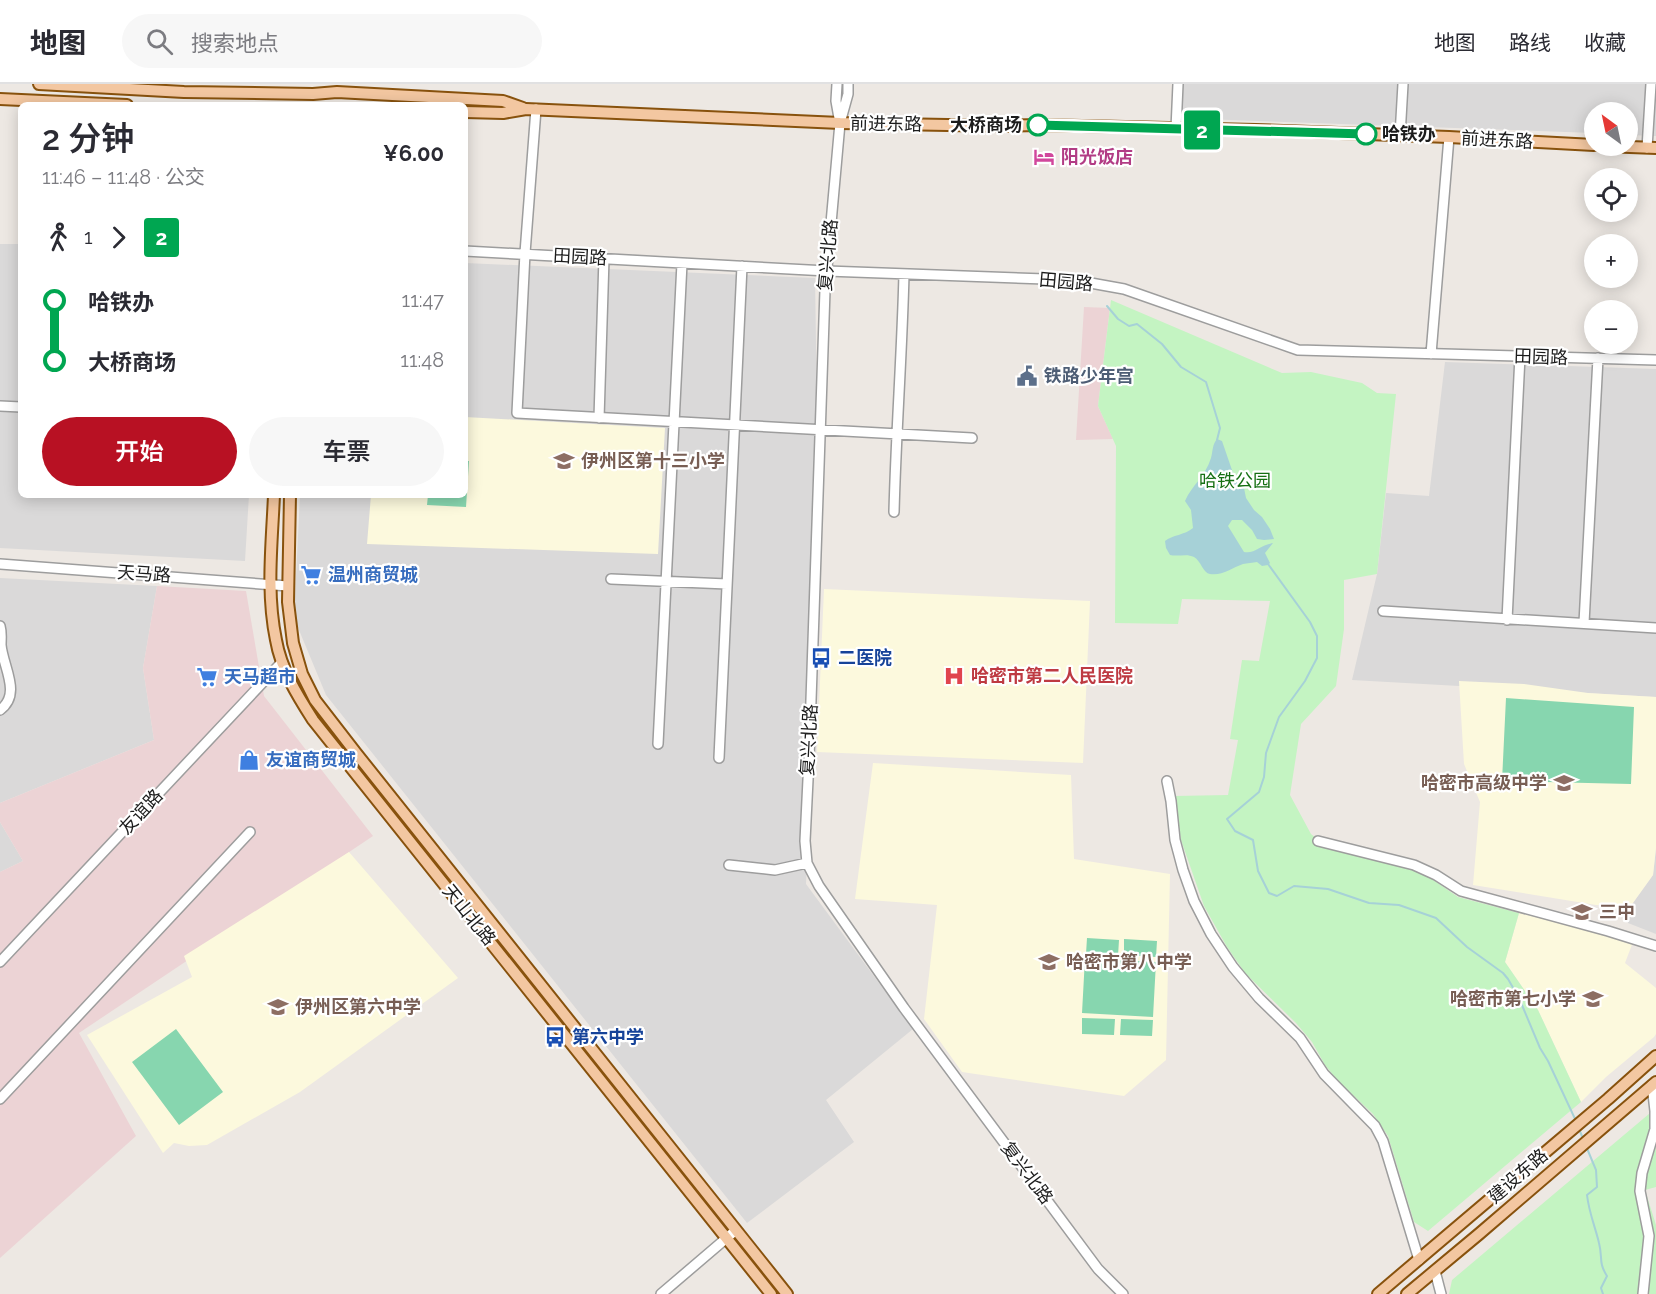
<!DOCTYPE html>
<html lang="zh">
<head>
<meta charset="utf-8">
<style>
  :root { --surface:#fff; --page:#f7f7f7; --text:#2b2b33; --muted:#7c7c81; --line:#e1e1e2; --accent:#b81123 }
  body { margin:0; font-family:Raleway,"Noto Sans SC",sans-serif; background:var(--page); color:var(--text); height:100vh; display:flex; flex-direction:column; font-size:22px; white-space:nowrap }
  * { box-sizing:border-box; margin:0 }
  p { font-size:20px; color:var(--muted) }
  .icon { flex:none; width:33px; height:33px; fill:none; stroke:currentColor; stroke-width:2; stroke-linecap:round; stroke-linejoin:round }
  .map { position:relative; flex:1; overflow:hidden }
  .sheet { position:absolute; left:18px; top:18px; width:450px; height:396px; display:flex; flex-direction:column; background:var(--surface); border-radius:9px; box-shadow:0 3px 15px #0003 }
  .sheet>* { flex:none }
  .badge { padding:0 12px; border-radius:4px; font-size:21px; line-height:39px }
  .needle { width:39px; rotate:327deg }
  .controls { position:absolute; left:1584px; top:18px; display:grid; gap:12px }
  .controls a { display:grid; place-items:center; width:54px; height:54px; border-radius:50%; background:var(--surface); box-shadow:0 3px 15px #0003; font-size:30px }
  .map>.badge { position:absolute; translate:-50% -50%; box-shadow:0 0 0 3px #fff }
  .legs { display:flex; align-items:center; gap:9px; height:66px; padding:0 24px; font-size:20px }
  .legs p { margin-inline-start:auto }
  .overview { display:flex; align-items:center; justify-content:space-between; height:102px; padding:0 24px }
  h1 { font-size:33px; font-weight:600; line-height:45px }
  .button { display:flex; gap:12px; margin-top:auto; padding:12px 24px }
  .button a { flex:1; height:69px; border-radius:36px; background:var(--accent); color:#fff; font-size:24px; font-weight:600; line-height:69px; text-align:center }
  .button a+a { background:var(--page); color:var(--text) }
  ul { padding:0 24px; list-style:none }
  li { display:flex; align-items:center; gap:21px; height:60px; font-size:22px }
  li i { display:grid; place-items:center; width:9px; height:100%; margin:0 8px; background:currentColor }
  li i::after { content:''; width:15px; height:15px; margin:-8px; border:4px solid; border-radius:50%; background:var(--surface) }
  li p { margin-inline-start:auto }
  li:first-child i { background:linear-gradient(#0000 50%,currentColor 0) }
  li:last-child i { background:linear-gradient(currentColor 50%,#0000 0) }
  header { display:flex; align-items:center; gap:36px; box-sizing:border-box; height:84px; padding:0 30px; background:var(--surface); border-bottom:2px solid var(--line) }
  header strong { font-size:28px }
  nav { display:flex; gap:33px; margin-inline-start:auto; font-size:21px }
  .search { width:420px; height:54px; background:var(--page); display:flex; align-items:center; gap:15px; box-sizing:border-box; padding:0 21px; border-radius:33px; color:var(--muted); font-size:22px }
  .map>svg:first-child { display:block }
  .residential { fill:#dad9d9 }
  .commercial { fill:#ecd3d5 }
  .education { fill:#fcf9dd }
  .park { fill:#c4f4c2 }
  .pitch { fill:#87d6af }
  .water { fill:#a6d1d7 }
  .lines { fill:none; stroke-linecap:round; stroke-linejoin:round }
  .stream { stroke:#a6d1d7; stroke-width:2 }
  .minor-casing { stroke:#9d9d9d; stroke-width:12 }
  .major-casing { stroke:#88520d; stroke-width:14 }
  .minor { stroke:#fff; stroke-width:9 }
  .major { stroke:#f3c7a1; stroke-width:10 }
  .line-1-casing { stroke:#fff; stroke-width:14 }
  .line-1 { stroke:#00a651; stroke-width:9 }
  .stop-1-dot { fill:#fff; stroke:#00a651; stroke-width:3 }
  .labels { text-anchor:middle; stroke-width:4.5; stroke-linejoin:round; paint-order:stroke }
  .street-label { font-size:18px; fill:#1c1c1c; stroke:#fff }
  .stop-label { font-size:18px; font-weight:bold; fill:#1c1c1c; stroke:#fff; text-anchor:end }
  .hotel-label { font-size:18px; font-weight:bold; fill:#b23c85; stroke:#fff; text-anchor:start }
  .service-label { font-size:18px; font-weight:bold; fill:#4e5e75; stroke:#fff; text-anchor:start }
  .education-label { font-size:18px; font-weight:bold; fill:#785e54; stroke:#fff; text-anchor:start }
  .park-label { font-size:18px; fill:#167014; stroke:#fff }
  .shop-label { font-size:18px; font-weight:bold; fill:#366cbe; stroke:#fff; text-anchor:start }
  .transit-label { font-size:18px; font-weight:bold; fill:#164399; stroke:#fff; text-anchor:start }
  .health-label { font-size:18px; font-weight:bold; fill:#be3a42; stroke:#fff; text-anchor:start }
</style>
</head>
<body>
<header>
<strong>地图</strong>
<div class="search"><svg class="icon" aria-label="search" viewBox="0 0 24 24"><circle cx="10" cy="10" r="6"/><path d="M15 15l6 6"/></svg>搜索地点</div>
<nav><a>地图</a><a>路线</a><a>收藏</a></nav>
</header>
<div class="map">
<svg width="1656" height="1210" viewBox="0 0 1656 1210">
  <rect width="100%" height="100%" fill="#ede8e3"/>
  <path class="residential" d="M 1176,0 L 1656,0 L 1656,52 L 1628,51 L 1628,28 L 1594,28 L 1594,49 L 1175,34 Z
    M 0,160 L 21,160 L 21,411 L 249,411 L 245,477 L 0,464 Z
    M 465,179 L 815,194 L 820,516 L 806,800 L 913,945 L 826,1016 L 854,1058 L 747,1139 L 326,611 L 294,534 L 300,411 L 465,411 Z
    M 1445,278 L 1656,285 L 1656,613 L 1352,596 L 1377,490 L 1386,409 L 1429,412 Z
    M 0,494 L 157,502 L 143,584 L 154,656 L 0,719 Z
    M 0,738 L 23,777 L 0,788 Z
    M 1656,764 L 1656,850 L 1628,839 L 1630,823 L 1653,791 Z"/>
  <path class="commercial" d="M 1084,223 L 1110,224 L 1098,322 L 1113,355 L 1076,356 Z
    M 157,502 L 246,507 L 264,612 L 373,752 L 79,949 L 136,1052 L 0,1174 L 0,788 L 23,777 L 0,738 L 0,719 L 154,656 L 143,584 Z"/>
  <path class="education" d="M 465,333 L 665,344 L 658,470 L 367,460 L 371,411 L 465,411 Z
    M 824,505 L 1090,517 L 1083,679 L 817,668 Z
    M 1459,597 L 1524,600 L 1588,609 L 1656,613 L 1656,764 L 1653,791 L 1630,823 L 1596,821 L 1473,801 L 1480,718 L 1464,680 Z
    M 873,679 L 1071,691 L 1074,775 L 1170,790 L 1166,976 L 1124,1012 L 962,988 L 924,935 L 937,821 L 855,815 Z
    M 349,768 L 458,894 L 300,1008 L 207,1061 L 189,1062 L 174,1059 L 163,1069 L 87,951 L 192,893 L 184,872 Z
    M 1519,829 L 1633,858 L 1625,879 L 1656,904 L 1656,950 L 1654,953 L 1606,993 L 1581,1018 L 1538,926 L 1505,878 Z"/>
  <path class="park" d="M 1111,216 L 1282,289 L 1311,288 L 1362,299 L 1377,309 L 1396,310 L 1377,490 L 1344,496 L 1344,545 L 1336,602 L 1301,640 L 1290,711 L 1311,750 L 1328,764 L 1413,786 L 1429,793 L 1458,813 L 1519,829 L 1505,878 L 1538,926 L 1581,1018 L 1428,1147 L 1414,1138 L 1388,1052 L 1373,1030 L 1337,996 L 1325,981 L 1312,958 L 1296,939 L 1245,889 L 1227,863 L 1204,822 L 1181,756 L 1174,712 L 1228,711 L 1238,656 L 1230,655 L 1242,576 L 1259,577 L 1270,517 L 1182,515 L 1178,540 L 1115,539 L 1116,362 L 1098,322 Z
    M 1656,1024 L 1656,1103 L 1645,1106 L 1656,1141 L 1656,1210 L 1449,1210 L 1452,1196 Z"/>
  <path class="pitch" d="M 465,377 L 469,377 L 466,423 L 427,421 L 428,411 L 465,411 Z
    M 1506,614 L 1634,623 L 1631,700 L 1502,697 Z
    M 1087,854 L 1119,856 L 1118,872 L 1086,870 Z
    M 1124,855 L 1157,857 L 1156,873 L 1124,871 Z
    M 1085,874 L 1156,878 L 1153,933 L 1082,929 Z
    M 1082,934 L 1115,935 L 1114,951 L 1082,950 Z
    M 1121,935 L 1153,936 L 1152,952 L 1120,951 Z
    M 176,945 L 223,1008 L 179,1041 L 132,978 Z"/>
  <path class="water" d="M 1217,355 L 1222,357 L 1233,389 L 1244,404 L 1246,414 L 1254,426 L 1262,433 L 1270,445 L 1274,455 L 1264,456 L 1257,455 L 1252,446 L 1242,436 L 1232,436 L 1228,442 L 1244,468 C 1255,470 1260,461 1273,459 L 1265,469 L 1270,479 L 1268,481 L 1262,482 L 1257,478 C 1253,479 1247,479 1243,480 C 1232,484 1222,492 1210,490 C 1203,489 1201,477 1194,473 C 1187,469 1178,473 1170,471 L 1166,464 L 1165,457 C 1172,451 1185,451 1193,444 L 1191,426 L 1185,417 C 1192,401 1205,393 1211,374 C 1213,367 1212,361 1217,355 Z"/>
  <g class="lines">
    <path class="stream" d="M 1107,222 L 1118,235 L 1129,242 L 1137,240 L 1162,260 L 1181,283 L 1206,298 L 1220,344 L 1217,356
      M 1268,480 L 1310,538 L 1317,552 L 1317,574 L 1305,597 L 1279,633 L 1266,669 L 1264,693 L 1259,708 L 1227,735 L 1235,747 L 1253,756 L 1258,787 L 1269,809 L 1277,812 L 1294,802 L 1328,805 L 1369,819 L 1399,821 L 1436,834 L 1467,863 L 1503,889 L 1508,895 L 1519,914 L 1540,964 L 1548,977 L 1576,1037
      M 1579,1045 L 1584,1057
      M 1586,1062 L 1596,1086 L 1597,1103 L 1587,1111 C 1589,1129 1595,1142 1599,1159 C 1603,1174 1598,1178 1607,1192 L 1601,1204 L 1603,1210"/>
    <g class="minor-casing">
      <path id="minor" d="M 837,0 L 836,17 L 839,34
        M 848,0 L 848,10 L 840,39 L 825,206 L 809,675 L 805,757 L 807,779 L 819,802 L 904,924 L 1098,1185 L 1123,1210
        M 536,25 L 525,169 L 517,329 L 972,354
        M 1176,45 L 1178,0
        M 1400,52 L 1403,0
        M 1647,64 L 1651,0
        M 465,167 L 827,187 L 1074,196 L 1124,205 L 1298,266 L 1656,276
        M 1431,270 L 1449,53
        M 0,322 L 21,323
        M 599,334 L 604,174
        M 894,428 C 896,349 902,270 904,190
        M 0,480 L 288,502
        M 611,495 L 727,500
        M 1383,527 L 1656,544
        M 1507,536 L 1520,272
        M 1584,539 L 1598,274
        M 0,542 C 2,549 1,554 1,561 C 3,583 22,610 0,626
        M 658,660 L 682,179
        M 719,674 L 742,182
        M 1167,697 L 1171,717 L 1175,756 L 1183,786 L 1194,817 L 1211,850 L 1233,883 L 1259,914 L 1300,954 L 1324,990 L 1375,1042 L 1383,1057 L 1419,1176
        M 1318,757 L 1414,781 L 1436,791 L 1461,807 L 1608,847 L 1656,862
        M 729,781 L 775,786 L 807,779
        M 0,878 L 282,578
        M 0,1015 L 250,748
        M 1435,1187 L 1441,1210
        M 661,1210 L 736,1146
        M 1643,1210 L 1649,1152 L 1640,1107 L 1642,1089 L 1655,1045 L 1655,1027 L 1652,1001"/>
    </g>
    <g class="major-casing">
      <path id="major" d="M 39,0 L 184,8 L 313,10 L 337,8 L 503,17 L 523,24
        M 0,15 L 127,21
        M 465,28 L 503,29 L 526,25 L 840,39 L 1001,42 L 1038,41 L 1256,46 L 1449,53 L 1594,61
        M 1604,62 L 1656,64
        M 274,411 C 272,459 266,508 276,556 C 281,585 297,611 313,636 L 771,1210
        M 290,411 L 288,518 L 293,559 L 302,590 L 315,616 L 356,669 L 787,1210
        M 1378,1210 L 1608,1015 L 1656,972
        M 1407,1210 L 1479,1150 L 1656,998"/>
    </g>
    <use href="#minor" class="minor"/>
    <use href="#major" class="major"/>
  </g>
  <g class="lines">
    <g class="line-1-casing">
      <path id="line-1" d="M 1038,41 L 1366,50"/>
    </g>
    <use href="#line-1" class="line-1"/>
  </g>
  <defs>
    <g id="hotel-bare" transform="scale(1.62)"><path d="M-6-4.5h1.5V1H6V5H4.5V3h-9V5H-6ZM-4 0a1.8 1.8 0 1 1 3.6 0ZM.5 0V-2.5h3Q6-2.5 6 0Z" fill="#d1479c" stroke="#fff" stroke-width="2.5" paint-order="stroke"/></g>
    <g id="civic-bare" transform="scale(1.62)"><path d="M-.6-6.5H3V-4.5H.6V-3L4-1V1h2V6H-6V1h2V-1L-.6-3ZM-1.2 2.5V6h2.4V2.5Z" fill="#5c6f8a" stroke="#fff" stroke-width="2.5" paint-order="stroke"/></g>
    <g id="school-bare" transform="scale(1.62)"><path d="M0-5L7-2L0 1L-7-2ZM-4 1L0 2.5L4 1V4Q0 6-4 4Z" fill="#8d6e63" stroke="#fff" stroke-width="2.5" paint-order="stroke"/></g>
    <g id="supermarket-bare" transform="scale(1.62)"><path d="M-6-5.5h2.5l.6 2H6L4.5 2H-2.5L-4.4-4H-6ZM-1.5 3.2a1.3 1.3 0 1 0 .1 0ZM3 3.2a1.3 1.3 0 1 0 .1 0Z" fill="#3f7fe0" stroke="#fff" stroke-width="2.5" paint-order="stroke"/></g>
    <g id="bus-bare" transform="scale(1.62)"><path d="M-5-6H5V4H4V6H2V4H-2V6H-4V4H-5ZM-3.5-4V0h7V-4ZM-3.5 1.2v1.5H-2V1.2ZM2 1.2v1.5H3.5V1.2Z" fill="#1a4fb4" stroke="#fff" stroke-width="2.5" paint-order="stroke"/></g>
    <g id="hospital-bare" transform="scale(1.62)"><path d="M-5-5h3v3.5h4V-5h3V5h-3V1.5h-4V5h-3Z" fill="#e0444e" stroke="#fff" stroke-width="2.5" paint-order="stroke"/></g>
    <g id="shop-bare" transform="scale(1.62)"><path d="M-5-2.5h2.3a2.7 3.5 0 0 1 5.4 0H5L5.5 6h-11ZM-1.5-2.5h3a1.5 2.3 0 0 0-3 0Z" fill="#3f7fe0" stroke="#fff" stroke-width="2.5" paint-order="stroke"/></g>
    <g id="university-bare" transform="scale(1.62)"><path d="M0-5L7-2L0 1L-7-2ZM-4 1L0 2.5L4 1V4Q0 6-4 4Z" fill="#8d6e63" stroke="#fff" stroke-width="2.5" paint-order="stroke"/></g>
  </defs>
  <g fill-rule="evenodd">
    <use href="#hotel-bare" x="1044" y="73"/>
    <use href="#civic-bare" x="1027" y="292"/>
    <use href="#school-bare" x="564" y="377"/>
    <use href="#supermarket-bare" x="311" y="491"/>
    <use href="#bus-bare" x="821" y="574"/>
    <use href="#hospital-bare" x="954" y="592"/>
    <use href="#supermarket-bare" x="207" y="593"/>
    <use href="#shop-bare" x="249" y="676"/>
    <use href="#university-bare" x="1564" y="699"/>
    <use href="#school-bare" x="1582" y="828"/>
    <use href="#school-bare" x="1049" y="878"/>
    <use href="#school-bare" x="1593" y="915"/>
    <use href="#school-bare" x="278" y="923"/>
    <use href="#bus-bare" x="555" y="953"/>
  </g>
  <g class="stop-1-dot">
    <circle cx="1038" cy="41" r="10"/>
    <circle cx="1366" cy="50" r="10"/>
  </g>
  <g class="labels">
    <g class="street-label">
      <text transform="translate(886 40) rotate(1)" y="6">前进东路</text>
      <text transform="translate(1497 56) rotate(3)" y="6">前进东路</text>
      <text transform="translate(828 171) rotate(-85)" y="6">复兴北路</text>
      <text transform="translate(580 173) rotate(3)" y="6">田园路</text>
      <text transform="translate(1066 198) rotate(5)" y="6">田园路</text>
      <text transform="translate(1541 273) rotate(2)" y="6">田园路</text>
      <text transform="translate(144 490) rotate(4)" y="6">天马路</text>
      <text transform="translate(809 656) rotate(-87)" y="6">复兴北路</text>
      <text transform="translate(141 728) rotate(-47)" y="6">友谊路</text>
      <text transform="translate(469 831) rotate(51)" y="6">天山北路</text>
      <text transform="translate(1027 1089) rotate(53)" y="6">复兴北路</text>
      <text transform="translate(1518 1092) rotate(-41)" y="6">建设东路</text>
    </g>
    <g class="stop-label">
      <text x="1022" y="47">大桥商场</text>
      <text x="1382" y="56" text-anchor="start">哈铁办</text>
    </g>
    <g class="hotel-label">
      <text x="1061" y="79">阳光饭店</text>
    </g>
    <g class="service-label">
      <text x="1044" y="298">铁路少年宫</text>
    </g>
    <g class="education-label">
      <text x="581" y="383">伊州区第十三小学</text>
      <text x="1547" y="705" text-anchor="end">哈密市高级中学</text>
      <text x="1599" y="834">三中</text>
      <text x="1066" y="884">哈密市第八中学</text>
      <text x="1576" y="921" text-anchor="end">哈密市第七小学</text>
      <text x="295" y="929">伊州区第六中学</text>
    </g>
    <g class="park-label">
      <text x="1235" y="403">哈铁公园</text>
    </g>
    <g class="shop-label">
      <text x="328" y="497">温州商贸城</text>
      <text x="224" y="599">天马超市</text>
      <text x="266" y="682">友谊商贸城</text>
    </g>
    <g class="transit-label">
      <text x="838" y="580">二医院</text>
      <text x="572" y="959">第六中学</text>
    </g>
    <g class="health-label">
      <text x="971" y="598">哈密市第二人民医院</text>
    </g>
  </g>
</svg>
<div class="controls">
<a><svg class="needle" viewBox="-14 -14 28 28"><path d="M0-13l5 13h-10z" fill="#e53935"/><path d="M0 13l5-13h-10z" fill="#7c7c81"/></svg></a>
<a><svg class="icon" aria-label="locate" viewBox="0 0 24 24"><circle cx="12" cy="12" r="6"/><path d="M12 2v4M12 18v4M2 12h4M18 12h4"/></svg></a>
<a>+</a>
<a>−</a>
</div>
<b class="badge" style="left:1202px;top:46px;background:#00a651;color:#fff">2</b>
<section class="sheet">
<div class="overview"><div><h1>2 分钟</h1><p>11:46 – 11:48 · 公交</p></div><b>¥6.00</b></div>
<div class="legs"><svg class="icon" aria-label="walk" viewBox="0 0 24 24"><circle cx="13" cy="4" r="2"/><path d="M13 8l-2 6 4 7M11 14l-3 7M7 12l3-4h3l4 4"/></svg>1<svg class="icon" aria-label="forward" viewBox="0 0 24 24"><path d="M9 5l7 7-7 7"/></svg><b class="badge" style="background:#00a651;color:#fff">2</b></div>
<ul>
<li><i style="color:#00a651"></i><b>哈铁办</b><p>11:47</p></li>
<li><i style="color:#00a651"></i><b>大桥商场</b><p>11:48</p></li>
</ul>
<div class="button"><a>开始</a><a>车票</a></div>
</section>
</div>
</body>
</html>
